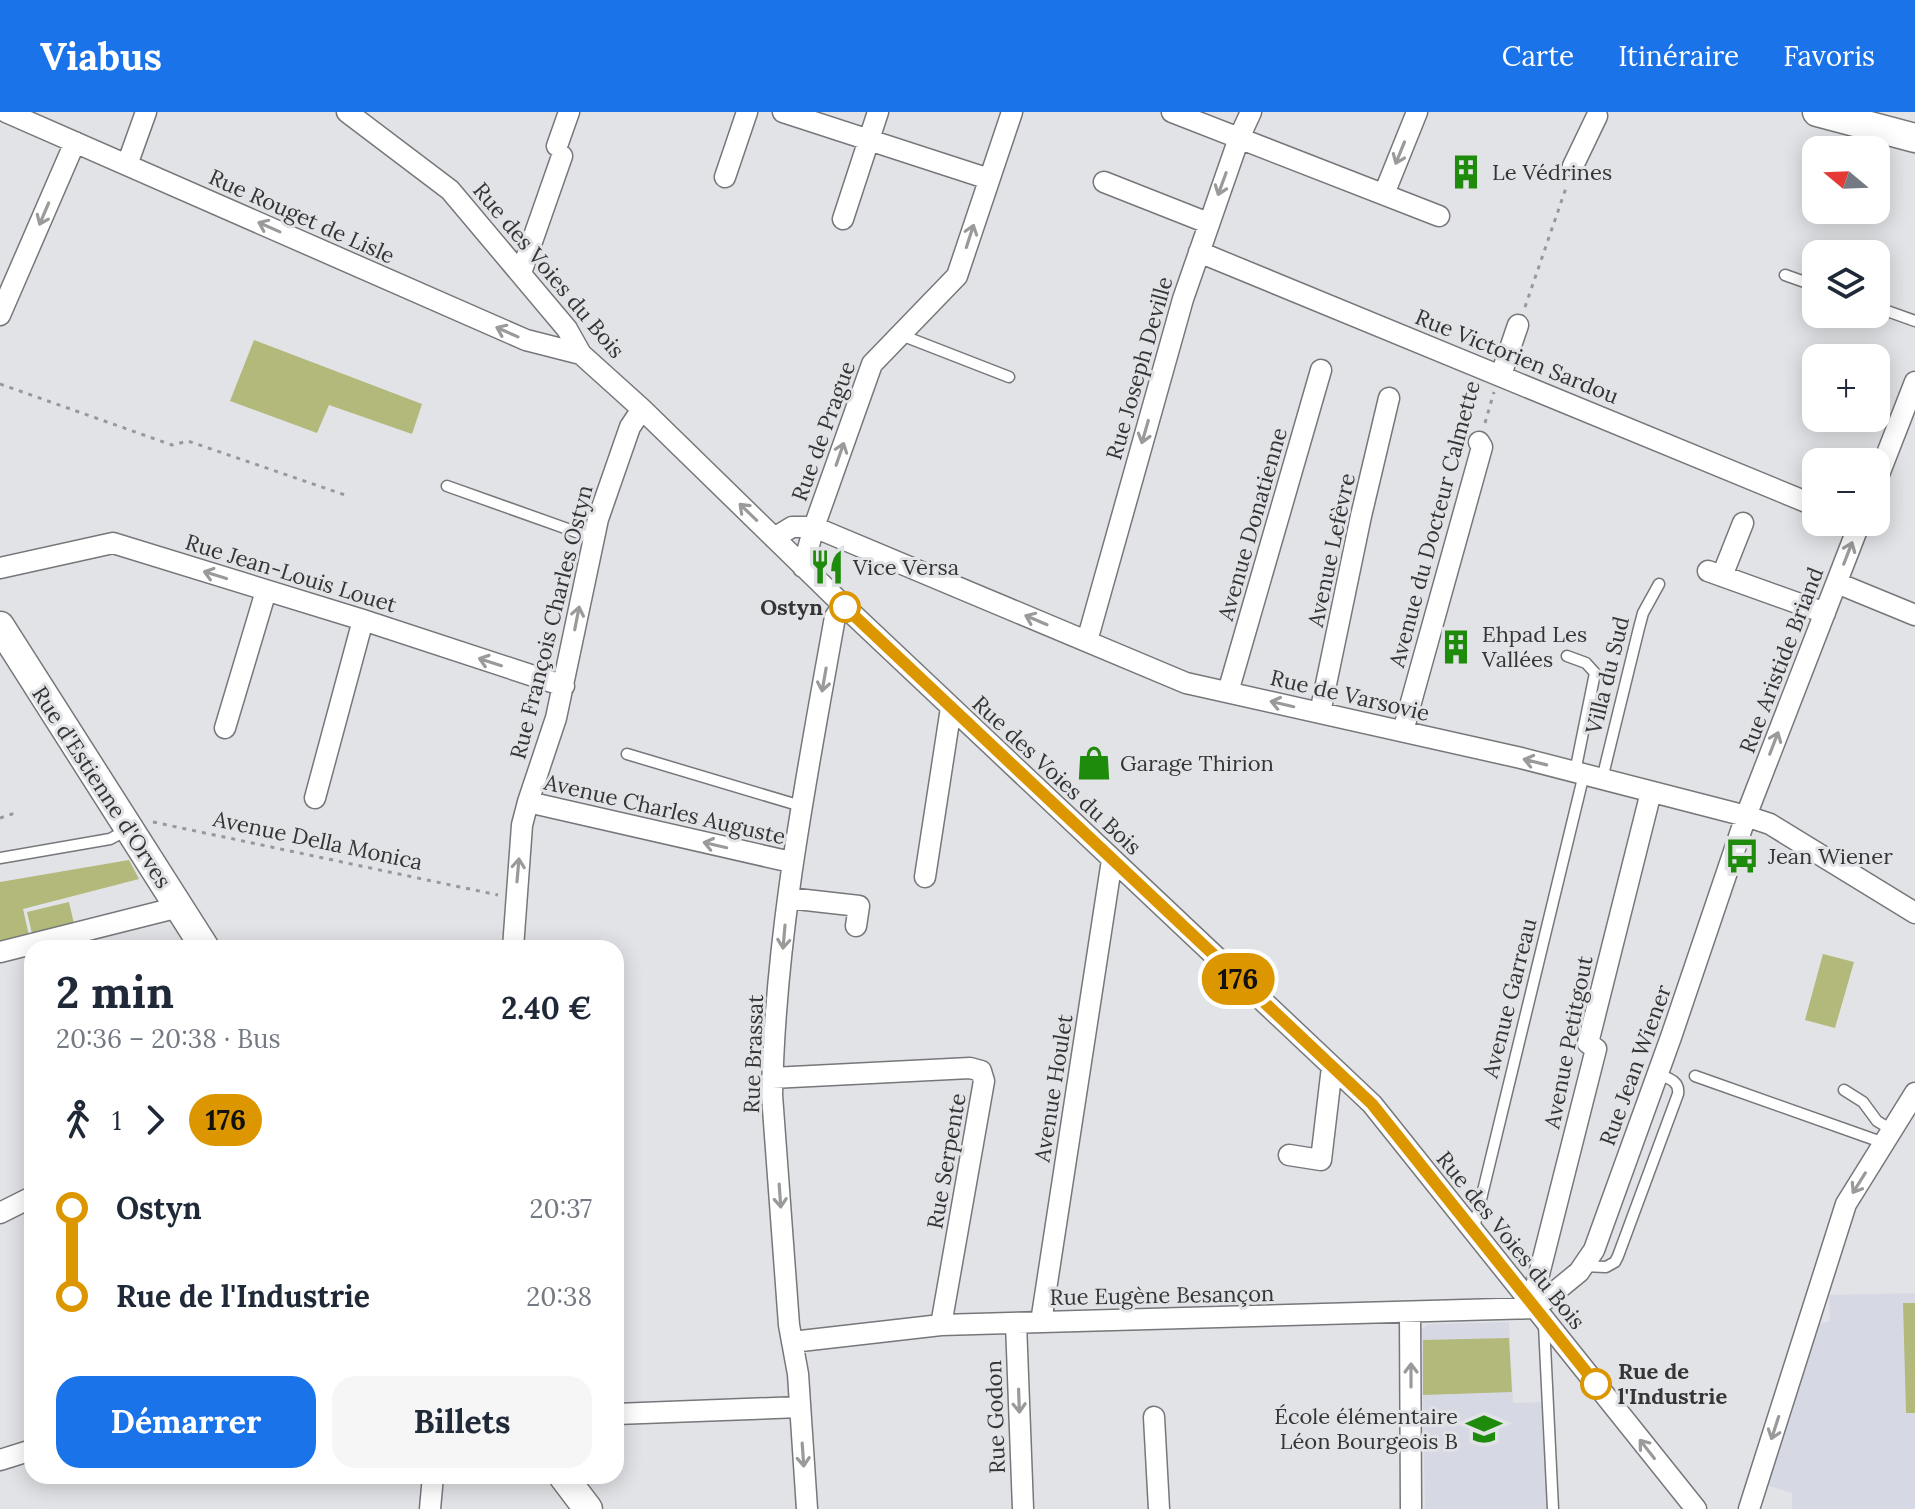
<!DOCTYPE html>
<html lang="fr">
<head>
<meta charset="utf-8">
<style>
  :root { --surface:#fff; --page:#f6f6f7; --text:#1f2937; --muted:#747a83; --accent:#1a73e8 }
  body { margin:0; font-family:Lora,serif; background:var(--page); color:var(--text); height:100vh; display:flex; flex-direction:column; font-size:30px; white-space:nowrap }
  * { box-sizing:border-box; margin:0 }
  p { font-size:26px; color:var(--muted) }
  .icon { flex:none; width:44px; height:44px; fill:none; stroke:currentColor; stroke-width:2; stroke-linecap:round; stroke-linejoin:round }
  .map { position:relative; flex:1; overflow:hidden }
  .sheet { position:absolute; left:24px; top:828px; width:600px; height:544px; display:flex; flex-direction:column; background:var(--surface); border-radius:24px; box-shadow:0 4px 20px #0003 }
  .sheet>* { flex:none }
  .badge { padding:0 16px; border-radius:26px; font-size:28px; line-height:52px }
  .needle { width:52px; rotate:289deg }
  .buttons { position:absolute; left:1802px; top:24px; display:grid; gap:16px }
  .buttons a { display:grid; place-items:center; width:88px; height:88px; border-radius:16px; background:var(--surface); box-shadow:0 4px 20px #0003; font-size:40px }
  .map>.badge { position:absolute; translate:-50% -50%; box-shadow:0 0 0 4px #fff }
  .legs { display:flex; align-items:center; gap:12px; height:88px; padding:0 32px; font-size:26px }
  .legs p { margin-inline-start:auto }
  .head { display:flex; align-items:center; justify-content:space-between; height:136px; padding:0 32px }
  h1 { font-size:44px; font-weight:700; line-height:60px }
  .action { display:flex; gap:16px; margin-top:auto; padding:16px 32px }
  .action a { flex:1; height:92px; border-radius:24px; background:var(--accent); color:#fff; font-size:32px; font-weight:700; line-height:92px; text-align:center }
  .action a+a { background:var(--page); color:var(--text) }
  ul { padding:0 32px; list-style:none }
  li { display:flex; align-items:center; gap:28px; height:88px; font-size:30px }
  li i { display:grid; place-items:center; width:12px; height:100%; margin:0 10px; background:currentColor }
  li i::after { content:''; width:20px; height:20px; margin:-10px; border:6px solid; border-radius:50%; background:var(--surface) }
  li p { margin-inline-start:auto }
  li:first-child i { background:linear-gradient(#0000 50%,currentColor 0) }
  li:last-child i { background:linear-gradient(currentColor 50%,#0000 0) }
  header { display:flex; align-items:center; gap:48px; box-sizing:border-box; height:112px; padding:0 40px; background:var(--accent); color:#fff }
  header strong { font-size:38px }
  nav { display:flex; gap:44px; margin-inline-start:auto; font-size:28px }
  .map>svg:first-child { display:block }
  .built { fill:#d6d9e3 }
  .green { fill:#b3b87b }
  .lines { fill:none; stroke-linecap:round; stroke-linejoin:round }
  .lane-casing { stroke:#76777a; stroke-width:13 }
  .street-casing { stroke:#76777a; stroke-width:23 }
  .secondary-casing { stroke:#76777a; stroke-width:31 }
  .path { stroke:#98989a; stroke-width:3; stroke-dasharray:4 6; stroke-linecap:butt }
  .lane { stroke:#fff; stroke-width:10 }
  .street { stroke:#fff; stroke-width:20 }
  .secondary { stroke:#fff; stroke-width:28 }
  .oneway { stroke:#9a9a9a }
  .line-1-casing { stroke:#fff; stroke-width:18 }
  .line-1 { stroke:#dc9600; stroke-width:12 }
  .stop-1-dot { fill:#fff; stroke:#dc9600; stroke-width:4 }
  .labels { text-anchor:middle; stroke-width:6; stroke-linejoin:round; paint-order:stroke }
  .poi-label { font-size:22px; fill:#353536; stroke:#e2e3e6; text-anchor:start }
  .street-label { font-size:22px; fill:#353536; stroke:#e2e3e6 }
  .stop-label { font-size:22px; font-weight:bold; fill:#353536; stroke:#e2e3e6; text-anchor:end }
</style>
</head>
<body>
<header>
<strong>Viabus</strong>
<nav><a>Carte</a><a>Itinéraire</a><a>Favoris</a></nav>
</header>
<div class="map">
<svg width="1915" height="1397" viewBox="0 0 1915 1397">
  <rect width="100%" height="100%" fill="#e2e3e6"/>
  <path class="built" d="M 1915,1181 L 1915,1397 L 1792,1397 L 1792,1381 L 1767,1373 L 1820,1212 L 1830,1209 L 1829,1183 Z
    M 1509,1210 L 1513,1291 L 1544,1290 L 1550,1397 L 1425,1397 L 1421,1218 L 1428,1212 Z"/>
  <path class="green" d="M 254,228 L 422,292 L 412,322 L 329,293 L 317,321 L 230,289 Z
    M 129,748 L 139,767 L 23,797 L 30,828 L 0,835 L 0,770 Z
    M 69,790 L 75,816 L 33,826 L 27,800 Z
    M 1823,842 L 1854,850 L 1835,916 L 1805,908 Z
    M 1903,1191 L 1915,1191 L 1915,1301 L 1906,1301 Z
    M 1509,1226 L 1512,1280 L 1423,1283 L 1423,1228 Z"/>
  <g class="lines">
    <g class="lane-casing">
      <path id="lane" d="M 1785,163 L 1816,174
        M 1876,195 L 1915,209
        M 901,223 L 1009,265
        M 447,374 L 593,426
        M 1567,544 L 1586,551 L 1595,561 L 1575,660
        M 627,642 L 801,694
        M 1602,667 L 1639,516 L 1643,501 L 1659,472
        M 0,746 L 110,727 L 127,718
        M 1695,964 L 1884,1031
        M 1844,978 L 1863,990 L 1877,1009 L 1892,1018
        M 1474,1116 L 1584,662
        M 1583,1154 L 1606,1155 L 1615,1150 L 1618,1144 L 1678,982 C 1680,969 1668,966 1658,962
        M 1544,1213 L 1553,1397"/>
    </g>
    <g class="street-casing">
      <path id="street" d="M 6,0 L 526,228 L 581,242
        M 347,0 L 450,78 L 567,217 L 581,242 L 642,297 L 843,493 L 1372,992 L 1696,1397
        M 783,0 L 989,67
        M 1172,0 L 1439,104
        M 557,34 L 569,0
        M 127,53 L 146,0
        M 1573,54 L 1597,4
        M 725,65 L 747,0
        M 1104,70 L 1208,111
        M 1384,82 L 1417,0
        M 843,107 L 878,0
        M 1199,140 L 1816,394
        M 521,161 L 562,44
        M 0,203 L 75,30
        M 1501,263 L 1518,213
        M 1876,370 L 1915,270
        M 774,426 L 792,415 L 814,415 L 1186,571 L 1521,646 L 1746,704 L 1770,712 L 1915,801
        M 803,455 L 814,415 L 872,252 L 957,164 L 1012,0
        M 0,456 L 113,431 L 363,508 L 564,574
        M 1708,459 L 1825,501
        M 1722,464 L 1743,411
        M 1837,471 L 1915,503
        M 1087,529 L 1183,187 L 1239,26 L 1251,0
        M 1228,580 L 1321,258
        M 1320,601 L 1361,404 L 1389,286
        M 225,616 L 266,479
        M 1403,619 L 1482,335 L 1479,330
        M 315,686 L 363,508
        M 528,690 L 791,750
        M 925,765 L 951,596
        M 788,786 L 859,794 L 856,814
        M 513,836 L 522,713 L 528,690 L 556,606 L 598,407 L 630,315 L 642,297
        M 0,840 L 179,795
        M 772,966 L 970,956 L 981,959 L 984,969 L 941,1213
        M 1289,1043 L 1321,1048 L 1332,955
        M 0,1101 L 32,1085
        M 1532,1190 L 1596,937 L 1588,931 L 1651,680
        M 1535,1196 L 1579,1160 L 1594,1138 L 1671,925 L 1746,704 L 1860,410
        M 1410,1201 L 1411,1397
        M 1041,1210 L 1112,748
        M 1016,1211 L 1023,1397
        M 792,1230 L 941,1213 L 1535,1196
        M 616,1302 L 800,1295
        M 1154,1305 L 1159,1397
        M 0,1348 L 32,1338
        M 430,1397 L 433,1364
        M 807,1397 L 798,1262 L 789,1213 L 772,983 C 775,822 807,663 835,505 L 843,493
        M 1749,1397 L 1846,1092 L 1915,981"/>
    </g>
    <g class="secondary-casing">
      <path id="secondary" d="M 1817,0 L 1915,26
        M 0,514 L 205,836
        M 563,1364 L 588,1397"/>
    </g>
    <path class="path" d="M 1525,195 L 1567,73
      M 0,272 L 172,333 L 188,329 L 345,383
      M 1485,311 L 1494,280
      M 0,706 L 12,702 L 11,698
      M 153,710 L 498,783"/>
    <use href="#lane" class="lane"/>
    <use href="#street" class="street"/>
    <use href="#secondary" class="secondary"/>
  </g>
  <defs><path id="oneway-shaft" d="M-6 0H5M1.5-3L5.5 0L1.5 3" fill="none" stroke-width="1.6" stroke-linecap="round" stroke-linejoin="round" transform="scale(2)"/></defs>
  <g class="oneway">
    <use href="#oneway-shaft" transform="translate(1400 41) rotate(112)"/>
    <use href="#oneway-shaft" transform="translate(1222 72) rotate(110)"/>
    <use href="#oneway-shaft" transform="translate(44 102) rotate(113)"/>
    <use href="#oneway-shaft" transform="translate(269 115) rotate(-156)"/>
    <use href="#oneway-shaft" transform="translate(970 124) rotate(-72)"/>
    <use href="#oneway-shaft" transform="translate(507 220) rotate(-156)"/>
    <use href="#oneway-shaft" transform="translate(1145 320) rotate(106)"/>
    <use href="#oneway-shaft" transform="translate(840 342) rotate(-71)"/>
    <use href="#oneway-shaft" transform="translate(748 400) rotate(-136)"/>
    <use href="#oneway-shaft" transform="translate(1848 441) rotate(-69)"/>
    <use href="#oneway-shaft" transform="translate(215 463) rotate(-163)"/>
    <use href="#oneway-shaft" transform="translate(577 506) rotate(-79)"/>
    <use href="#oneway-shaft" transform="translate(1036 508) rotate(-157)"/>
    <use href="#oneway-shaft" transform="translate(490 550) rotate(-162)"/>
    <use href="#oneway-shaft" transform="translate(824 568) rotate(100)"/>
    <use href="#oneway-shaft" transform="translate(1282 592) rotate(-167)"/>
    <use href="#oneway-shaft" transform="translate(1774 631) rotate(-69)"/>
    <use href="#oneway-shaft" transform="translate(1535 650) rotate(-166)"/>
    <use href="#oneway-shaft" transform="translate(715 733) rotate(-167)"/>
    <use href="#oneway-shaft" transform="translate(518 758) rotate(-85)"/>
    <use href="#oneway-shaft" transform="translate(784 825) rotate(95)"/>
    <use href="#oneway-shaft" transform="translate(1859 1071) rotate(122)"/>
    <use href="#oneway-shaft" transform="translate(780 1084) rotate(86)"/>
    <use href="#oneway-shaft" transform="translate(1411 1263) rotate(-90)"/>
    <use href="#oneway-shaft" transform="translate(1019 1289) rotate(88)"/>
    <use href="#oneway-shaft" transform="translate(1775 1316) rotate(108)"/>
    <use href="#oneway-shaft" transform="translate(1647 1337) rotate(-128)"/>
    <use href="#oneway-shaft" transform="translate(803 1343) rotate(86)"/>
  </g>
  <g class="lines">
    <g class="line-1-casing">
      <path id="line-1" d="M 845,495 L 1372,992 L 1596,1272"/>
    </g>
    <use href="#line-1" class="line-1"/>
  </g>
  <defs>
    <g id="building-bare" transform="scale(2.76)"><path d="M-4-6H4V6H1V3H-1V6H-4ZM-2.5-4.3h1.7v1.8h-1.7ZM.8-4.3h1.7v1.8H.8ZM-2.5-1h1.7V.8h-1.7ZM.8-1h1.7V.8H.8Z" fill="#1f8b0c" stroke="#e2e3e6" stroke-width="2.5" paint-order="stroke"/></g>
    <g id="restaurant-bare" transform="scale(2.76)"><path d="M-5-6h1v4h1v-4h1v4h1v-4h1v5L-1.5 .5V6h-2V.5L-5-1ZM5-6V6H3V1.5H1.5Q1.5-4 5-6Z" fill="#1f8b0c" stroke="#e2e3e6" stroke-width="2.5" paint-order="stroke"/></g>
    <g id="shop-bare" transform="scale(2.76)"><path d="M-5-2.5h2.3a2.7 3.5 0 0 1 5.4 0H5L5.5 6h-11ZM-1.5-2.5h3a1.5 2.3 0 0 0-3 0Z" fill="#1f8b0c" stroke="#e2e3e6" stroke-width="2.5" paint-order="stroke"/></g>
    <g id="bus-bare" transform="scale(2.76)"><path d="M-5-6H5V4H4V6H2V4H-2V6H-4V4H-5ZM-3.5-4V0h7V-4ZM-3.5 1.2v1.5H-2V1.2ZM2 1.2v1.5H3.5V1.2Z" fill="#1f8b0c" stroke="#e2e3e6" stroke-width="2.5" paint-order="stroke"/></g>
    <g id="school-bare" transform="scale(2.76)"><path d="M0-5L7-2L0 1L-7-2ZM-4 1L0 2.5L4 1V4Q0 6-4 4Z" fill="#1f8b0c" stroke="#e2e3e6" stroke-width="2.5" paint-order="stroke"/></g>
  </defs>
  <g fill-rule="evenodd">
    <use href="#building-bare" x="1466" y="60"/>
    <use href="#restaurant-bare" x="827" y="455"/>
    <use href="#building-bare" x="1456" y="535"/>
    <use href="#shop-bare" x="1094" y="651"/>
    <use href="#bus-bare" x="1742" y="744"/>
    <use href="#school-bare" x="1484" y="1317"/>
  </g>
  <g class="stop-1-dot">
    <circle cx="845" cy="495" r="14"/>
    <circle cx="1596" cy="1272" r="14"/>
  </g>
  <g class="labels">
    <g class="poi-label">
      <text x="1492" y="68">Le Védrines</text>
      <text x="853" y="463">Vice Versa</text>
      <text x="1482" y="530">Ehpad Les<tspan x="1482" dy="25">Vallées</tspan></text>
      <text x="1120" y="659">Garage Thirion</text>
      <text x="1768" y="752">Jean Wiener</text>
      <text x="1458" y="1312" text-anchor="end">École élémentaire<tspan x="1458" dy="25">Léon Bourgeois B</tspan></text>
    </g>
    <g class="street-label">
      <text transform="translate(302 104) rotate(24)" y="8">Rue Rouget de Lisle</text>
      <text transform="translate(549 158) rotate(50)" y="8">Rue des Voies du Bois</text>
      <text transform="translate(1517 244) rotate(22)" y="8">Rue Victorien Sardou</text>
      <text transform="translate(1139 256) rotate(-74)" y="8">Rue Joseph Deville</text>
      <text transform="translate(823 319) rotate(-70)" y="8">Rue de Prague</text>
      <text transform="translate(1252 412) rotate(-74)" y="8">Avenue Donatienne</text>
      <text transform="translate(1434 412) rotate(-75)" y="8">Avenue du Docteur Calmette</text>
      <text transform="translate(1331 438) rotate(-78)" y="8">Avenue Lefèvre</text>
      <text transform="translate(291 461) rotate(17)" y="8">Rue Jean-Louis Louet</text>
      <text transform="translate(551 510) rotate(-76)" y="8">Rue François Charles Ostyn</text>
      <text transform="translate(1781 548) rotate(-69)" y="8">Rue Aristide Briand</text>
      <text transform="translate(1607 563) rotate(-76)" y="8">Villa du Sud</text>
      <text transform="translate(1350 583) rotate(13)" y="8">Rue de Varsovie</text>
      <text transform="translate(1057 663) rotate(43)" y="8">Rue des Voies du Bois</text>
      <text transform="translate(102 675) rotate(57)" y="8">Rue d'Estienne d'Orves</text>
      <text transform="translate(665 697) rotate(13)" y="8">Avenue Charles Auguste</text>
      <text transform="translate(318 728) rotate(12)" y="8">Avenue Della Monica</text>
      <text transform="translate(1509 886) rotate(-76)" y="8">Avenue Garreau</text>
      <text transform="translate(1568 930) rotate(-79)" y="8">Avenue Petitgout</text>
      <text transform="translate(753 942) rotate(-88)" y="8">Rue Brassat</text>
      <text transform="translate(1635 953) rotate(-70)" y="8">Rue Jean Wiener</text>
      <text transform="translate(1053 976) rotate(-81)" y="8">Avenue Houlet</text>
      <text transform="translate(946 1049) rotate(-80)" y="8">Rue Serpente</text>
      <text transform="translate(1511 1128) rotate(51)" y="8">Rue des Voies du Bois</text>
      <text transform="translate(1162 1183) rotate(-1)" y="8">Rue Eugène Besançon</text>
      <text transform="translate(995 1305) rotate(-92)" y="8">Rue Godon</text>
    </g>
    <g class="stop-label">
      <text x="823" y="503">Ostyn</text>
      <text x="1618" y="1267" text-anchor="start">Rue de<tspan x="1618" dy="25">l'Industrie</tspan></text>
    </g>
  </g>
</svg>
<div class="buttons">
<a><svg class="needle" viewBox="-14 -14 28 28"><path d="M0-13l5 13h-10z" fill="#e53935"/><path d="M0 13l5-13h-10z" fill="#747a83"/></svg></a>
<a><svg class="icon" aria-label="layers" viewBox="0 0 24 24"><path d="M12 4l9 5-9 5-9-5zM3 14l9 5 9-5"/></svg></a>
<a>+</a>
<a>−</a>
</div>
<b class="badge" style="left:1238px;top:867px;background:#dc9600;color:#111">176</b>
<section class="sheet">
<div class="head"><div><h1>2 min</h1><p>20:36 – 20:38 · Bus</p></div><b>2.40 €</b></div>
<div class="legs"><svg class="icon" aria-label="walk" viewBox="0 0 24 24"><circle cx="13" cy="4" r="2"/><path d="M13 8l-2 6 4 7M11 14l-3 7M7 12l3-4h3l4 4"/></svg>1<svg class="icon" aria-label="forward" viewBox="0 0 24 24"><path d="M9 5l7 7-7 7"/></svg><b class="badge" style="background:#dc9600;color:#111">176</b></div>
<ul>
<li><i style="color:#dc9600"></i><b>Ostyn</b><p>20:37</p></li>
<li><i style="color:#dc9600"></i><b>Rue de l'Industrie</b><p>20:38</p></li>
</ul>
<div class="action"><a>Démarrer</a><a>Billets</a></div>
</section>
</div>
</body>
</html>
